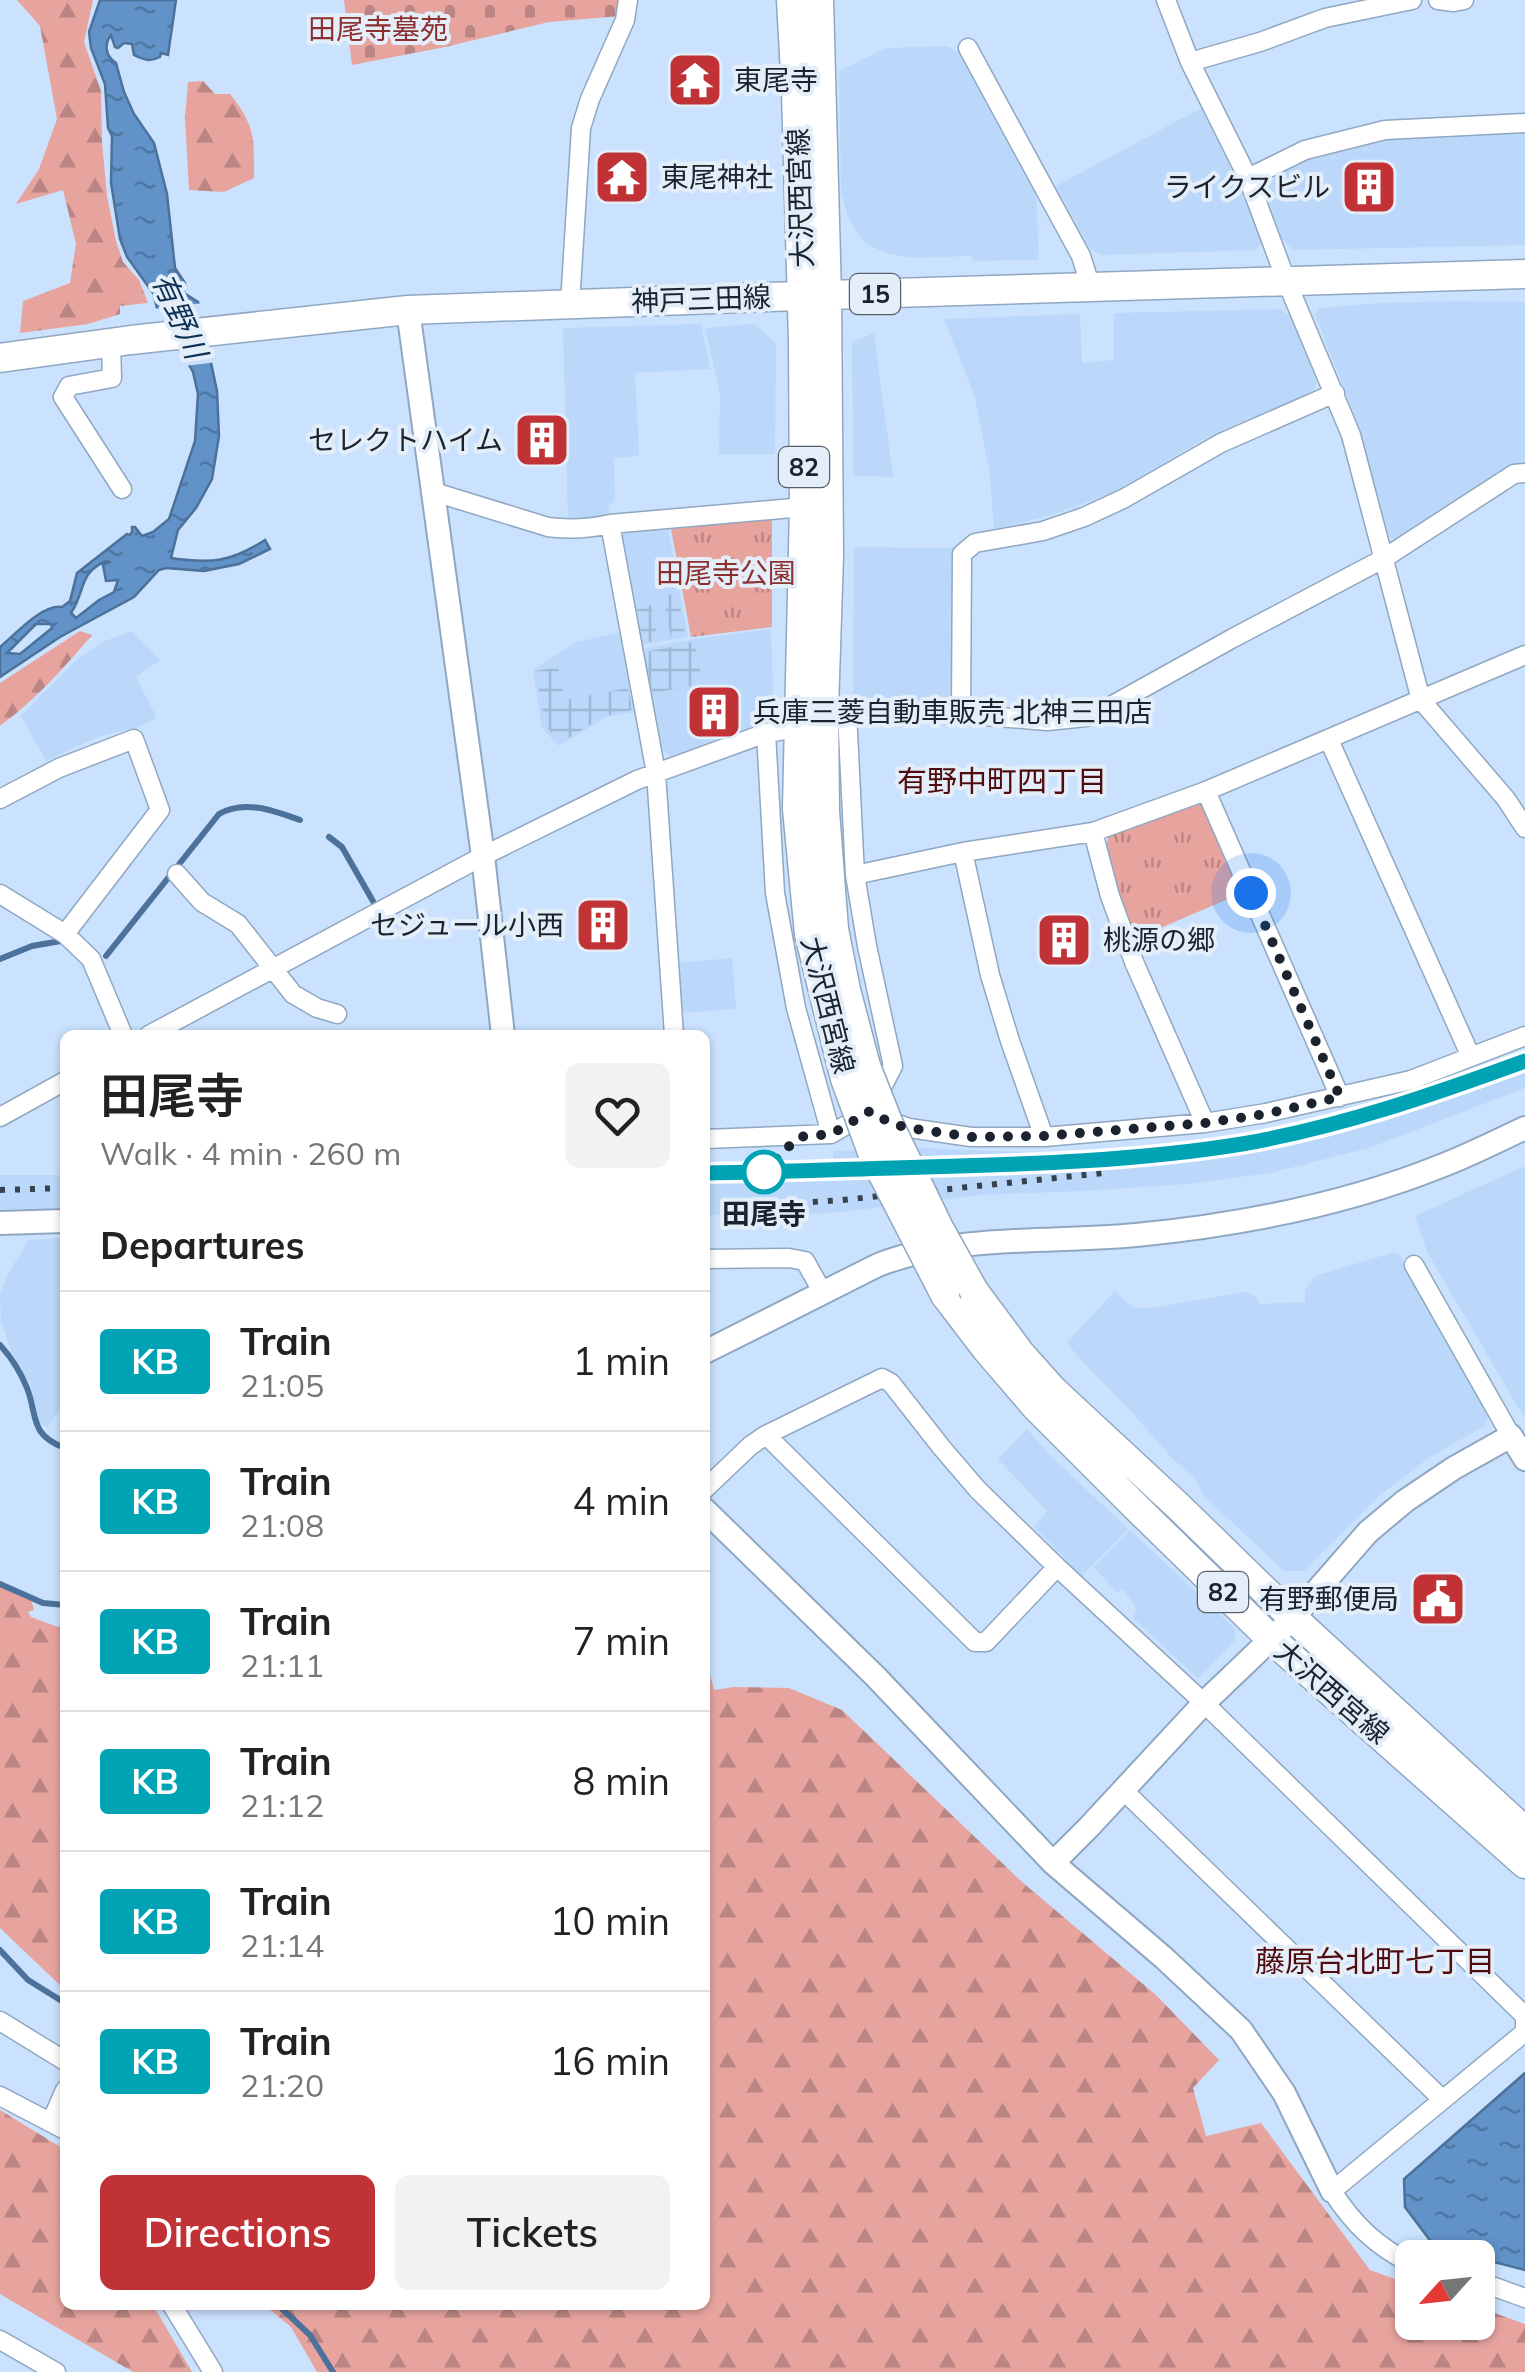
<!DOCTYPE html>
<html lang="en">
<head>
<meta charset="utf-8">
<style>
  :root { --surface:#fff; --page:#f2f2f2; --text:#222; --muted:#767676; --line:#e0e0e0; --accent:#c13237 }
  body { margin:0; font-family:Mulish,"Noto Sans JP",sans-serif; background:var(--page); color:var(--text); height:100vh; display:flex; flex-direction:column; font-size:38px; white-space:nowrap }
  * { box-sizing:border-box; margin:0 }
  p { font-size:32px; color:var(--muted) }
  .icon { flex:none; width:55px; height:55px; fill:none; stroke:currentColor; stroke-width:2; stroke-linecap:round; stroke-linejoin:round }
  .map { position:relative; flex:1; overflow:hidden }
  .side { position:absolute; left:60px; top:1030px; width:650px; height:1280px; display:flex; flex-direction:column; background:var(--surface); border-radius:15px; box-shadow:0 2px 8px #0004 }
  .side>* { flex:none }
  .badge { padding:0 20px; border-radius:8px; font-size:35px; line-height:65px }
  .needle { width:65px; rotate:243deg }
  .controls { position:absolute; left:1395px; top:2240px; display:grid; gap:20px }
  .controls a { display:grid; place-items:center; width:100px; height:100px; border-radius:15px; background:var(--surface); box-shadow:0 2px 8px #0004; font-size:50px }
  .you { position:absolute; width:50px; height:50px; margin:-25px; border:8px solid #fff; border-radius:50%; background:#1a73e8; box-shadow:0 0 0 15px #1a73e833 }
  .map>.badge { position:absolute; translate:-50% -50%; box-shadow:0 0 0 5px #fff }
  h2 { padding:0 40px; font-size:38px; line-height:90px }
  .round { display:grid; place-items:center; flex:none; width:105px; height:105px; border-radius:15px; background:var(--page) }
  .headline { display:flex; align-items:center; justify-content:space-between; height:170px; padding:0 40px }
  h1 { font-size:48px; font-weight:600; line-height:75px }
  .action { display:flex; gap:20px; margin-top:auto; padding:20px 40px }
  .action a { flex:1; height:115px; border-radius:15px; background:var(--accent); color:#fff; font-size:40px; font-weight:600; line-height:115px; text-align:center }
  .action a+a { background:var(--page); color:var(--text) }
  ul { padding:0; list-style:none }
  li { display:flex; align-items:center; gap:30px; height:140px; padding:0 40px; border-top:2px solid var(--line) }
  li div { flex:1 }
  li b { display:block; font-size:38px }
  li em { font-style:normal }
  li .badge { min-width:110px; font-weight:700; text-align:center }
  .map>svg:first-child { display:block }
  .built { fill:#bbd8fa }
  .industrial { fill:url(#industrial-grid) }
  .forest { fill:url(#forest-firs) }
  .cemetery { fill:url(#cemetery-stones) }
  .park { fill:url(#park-tufts) }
  .water { fill:url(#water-ripples); stroke:#4c719a; stroke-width:2.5; fill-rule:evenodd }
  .pier { fill:#cae2fe }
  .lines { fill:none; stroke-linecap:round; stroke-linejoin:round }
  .stream { stroke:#4c719a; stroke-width:6 }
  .minor-casing { stroke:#90a7c1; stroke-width:21 }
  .tertiary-casing { stroke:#90a7c1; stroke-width:26 }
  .primary-casing { stroke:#90a7c1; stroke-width:31 }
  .minor { stroke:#fff; stroke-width:18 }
  .tertiary { stroke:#fff; stroke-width:22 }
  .primary { stroke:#fff; stroke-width:28 }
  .rail { stroke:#36424f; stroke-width:6; stroke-dasharray:5 10; stroke-linecap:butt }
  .primary-bridge-casing { stroke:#90a7c1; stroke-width:31; stroke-linecap:butt }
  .primary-bridge { stroke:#fff; stroke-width:28 }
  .line-casing { stroke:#fff; stroke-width:22 }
  .line { stroke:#00a3b4; stroke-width:15 }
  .walk { stroke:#1a232e; stroke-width:10; stroke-dasharray:0 18 }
  .stop-dot { fill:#fff; stroke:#00a3b4; stroke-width:5 }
  .labels { text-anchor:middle; stroke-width:8; stroke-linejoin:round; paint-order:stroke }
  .shield { fill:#e4eef9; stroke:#57606b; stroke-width:2.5 }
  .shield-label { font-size:25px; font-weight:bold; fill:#1a232e }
  .park-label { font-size:28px; fill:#8c2f2f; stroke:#e4eef9 }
  .poi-label { font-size:28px; fill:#1a232e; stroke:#e4eef9; text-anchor:start }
  .street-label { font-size:28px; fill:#1a232e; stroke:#e4eef9 }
  .stop-label { font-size:28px; font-weight:bold; fill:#1a232e; stroke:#e4eef9 }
  .water-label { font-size:30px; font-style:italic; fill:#0e3255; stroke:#e4eef9 }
  .neighbourhood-label { font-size:30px; fill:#500b0f; stroke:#e4eef9 }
</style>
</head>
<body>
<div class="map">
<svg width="1525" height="2372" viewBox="0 0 1525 2372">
  <defs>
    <pattern id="industrial-grid" width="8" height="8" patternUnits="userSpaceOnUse" patternTransform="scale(2.5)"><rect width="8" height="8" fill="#bbd8fa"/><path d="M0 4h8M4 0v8" fill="none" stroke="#a0b9d7"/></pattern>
    <pattern id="forest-firs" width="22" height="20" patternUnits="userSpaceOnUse" patternTransform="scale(2.5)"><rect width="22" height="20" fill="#e7a49f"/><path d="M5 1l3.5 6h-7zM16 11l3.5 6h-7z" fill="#ba8582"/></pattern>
    <pattern id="cemetery-stones" width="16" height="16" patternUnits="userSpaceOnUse" patternTransform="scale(2.5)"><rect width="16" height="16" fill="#e7a49f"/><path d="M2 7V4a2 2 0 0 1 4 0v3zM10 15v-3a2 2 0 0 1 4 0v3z" fill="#ba8582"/></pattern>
    <pattern id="park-tufts" width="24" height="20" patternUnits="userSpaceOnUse" patternTransform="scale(2.5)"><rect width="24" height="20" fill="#e7a49f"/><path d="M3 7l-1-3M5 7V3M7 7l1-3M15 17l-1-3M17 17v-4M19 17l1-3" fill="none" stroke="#ba8582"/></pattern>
    <pattern id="water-ripples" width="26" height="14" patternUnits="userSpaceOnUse" patternTransform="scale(2.5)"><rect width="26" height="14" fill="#6192c8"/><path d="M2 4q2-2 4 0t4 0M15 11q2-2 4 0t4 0" fill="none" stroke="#4f77a3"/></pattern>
  </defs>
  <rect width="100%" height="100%" fill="#cae2fe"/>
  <path class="built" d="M 948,46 L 959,53 L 1036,195 L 1039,260 L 973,261 L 972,256 L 912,258 L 890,254 L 867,245 L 854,228 L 848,216 L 841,192 L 839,71 L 886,48 Z
    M 1205,106 L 1242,180 L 1263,241 L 1256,250 L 1100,255 L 1089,248 L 1056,186 Z
    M 1525,130 L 1525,245 L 1294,250 L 1282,239 L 1264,190 L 1269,177 L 1312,155 L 1399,135 Z
    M 1456,301 L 1525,302 L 1525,465 L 1398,541 L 1389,537 L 1360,429 L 1315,315 L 1320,308 L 1379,303 Z
    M 1279,309 L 1290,316 L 1317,382 L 1312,393 L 1203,440 L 1112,493 L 1049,516 L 994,529 L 990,476 L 975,397 L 944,319 L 1080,314 L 1082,363 L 1114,360 L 1114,313 Z
    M 701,324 L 710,369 L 635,373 L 639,456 L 614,458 L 615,502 L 608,505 L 609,512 L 588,519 L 568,520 L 563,328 Z
    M 755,324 L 776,344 L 775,454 L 719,454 L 720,394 L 705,328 Z
    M 874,333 L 893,477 L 853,476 L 852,342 Z
    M 667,523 L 688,637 L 641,645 L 621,537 L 626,527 Z
    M 854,547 L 953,548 L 953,696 L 941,707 L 862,708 L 853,698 Z
    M 771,629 L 774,718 L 765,729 L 671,756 L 660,749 L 641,649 L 695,639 Z
    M 132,631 L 160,660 L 136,677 L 157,718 L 141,726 L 98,737 L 46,761 L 21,716 L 76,660 L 105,641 Z
    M 619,633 L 634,712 L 606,717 L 559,746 L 542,728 L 533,670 L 576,642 Z
    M 732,958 L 736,1009 L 682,1013 L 677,963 Z
    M 1525,1050 L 1525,1088 L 1369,1148 L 1270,1173 L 1187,1184 L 1083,1191 L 979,1195 L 832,1213 L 756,1216 L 705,1215 L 705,1162 L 728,1162 L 729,1171 L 834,1166 L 833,1151 L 918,1148 L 1047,1153 L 1146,1148 L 1235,1135 L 1331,1116 L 1466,1074 Z
    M 1525,1166 L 1525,1419 L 1427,1252 L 1415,1216 Z
    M 0,1175 L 65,1175 L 65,1209 L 0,1210 Z
    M 65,1238 L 65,1403 L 47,1428 L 37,1421 L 31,1385 L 10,1349 L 1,1321 L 0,1295 L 7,1275 L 29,1240 Z
    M 1395,1252 L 1399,1254 L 1448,1340 L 1488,1417 L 1485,1426 L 1430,1457 L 1379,1496 L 1304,1571 L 1284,1571 L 1204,1496 L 1194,1478 L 1171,1457 L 1128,1408 L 1077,1356 L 1067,1342 L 1115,1291 L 1133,1308 L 1158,1307 L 1245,1292 L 1257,1297 L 1259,1304 L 1305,1302 L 1305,1290 L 1315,1276 Z
    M 1027,1429 L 1050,1455 L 1128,1529 L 1082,1576 L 1075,1569 L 1071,1569 L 1064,1561 L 1063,1556 L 1034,1527 L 1047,1511 L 998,1459 Z
    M 1130,1530 L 1235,1629 L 1235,1640 L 1200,1677 L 1196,1677 L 1133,1618 L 1137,1610 L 1123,1588 L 1117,1593 L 1094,1567 Z"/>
  <path class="industrial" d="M 678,593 L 685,635 L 671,638 L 663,596 Z
    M 651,605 L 658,641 L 643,643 L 637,608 Z
    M 694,642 L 703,684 L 652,693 L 645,652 Z
    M 558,667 L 565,700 L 628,688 L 632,710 L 605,716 L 561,743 L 546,727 L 535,671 Z"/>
  <path class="forest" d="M 17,0 L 93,0 L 84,42 L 101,91 L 102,142 L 107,196 L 116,241 L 123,262 L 139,280 L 148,303 L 120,306 L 120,314 L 88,324 L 20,333 L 23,301 L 70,283 L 76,244 L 63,190 L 16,204 L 39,169 L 57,119 L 40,26 Z
    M 203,81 L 215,94 L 230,94 C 256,127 254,138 254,178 L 224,192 L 189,190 L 185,118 L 188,82 Z
    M 80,631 L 92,635 C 64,668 35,700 0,726 L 0,683 Z
    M 0,1585 L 31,1599 L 34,1610 L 28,1612 L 31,1617 L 58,1627 L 65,1624 L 65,1990 L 0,1928 Z
    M 705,1667 L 709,1671 L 714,1690 L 734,1687 L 789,1688 L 842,1710 L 1022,1882 L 1156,1995 L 1219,2060 L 1193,2088 L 1206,2136 L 1261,2123 L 1370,2270 L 1412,2285 L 1412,2322 L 1478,2322 L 1478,2307 L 1525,2324 L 1525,2372 L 317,2372 L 291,2327 L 264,2305 L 705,2305 Z
    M 0,2110 L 62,2148 L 65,2153 L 65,2305 L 153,2305 L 192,2372 L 133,2372 L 0,2294 Z"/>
  <path class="cemetery" d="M 344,0 L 622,0 L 621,16 L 549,22 L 445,47 L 352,65 Z"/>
  <path class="park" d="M 772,518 L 772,627 L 691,637 L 671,529 Z
    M 1192,802 L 1204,805 L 1242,893 L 1135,939 L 1109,868 L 1105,852 L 1109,834 Z"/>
  <path class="water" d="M 100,0 L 176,0 L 168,55 L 161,53 L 160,57 C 150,62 144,60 134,55 L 132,44 L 124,43 L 118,48 L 115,47 L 111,35 C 104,44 105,56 116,63 L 124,92 L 134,114 L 154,143 L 167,194 L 175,268 L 185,283 L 184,293 L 198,302 L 217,391 L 219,436 L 212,479 L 196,508 L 178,530 L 171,558 C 211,564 231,562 265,540 L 270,549 L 239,564 L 204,571 L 166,568 L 159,570 L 134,597 L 60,637 L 0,677 L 0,647 C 16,634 42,604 62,607 L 70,601 L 77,573 L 127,534 L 130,535 L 132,532 L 132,527 L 135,527 L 142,536 L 153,532 L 169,519 L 195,441 L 198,394 L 193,372 L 157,308 L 153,293 L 127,257 L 120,239 L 111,183 L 112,136 L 108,128 L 105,84 L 91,48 L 89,32 ZM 106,561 L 109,562 L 103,565 L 106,581 L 118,580 L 114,592 L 99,600 L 76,618 L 71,613 C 86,591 78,573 106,561 ZM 36,624 L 51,624 L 52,628 L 20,654 L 7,653 Z
    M 1525,2073 L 1525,2270 L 1435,2247 L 1405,2207 L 1404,2179 Z"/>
  <path class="pier" d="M 204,303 L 218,362 L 184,366 L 153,309 Z"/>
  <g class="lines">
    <path class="stream" d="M 329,837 L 342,847 L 374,903
      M 106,956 L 219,814 C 244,799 275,811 300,820
      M 0,959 L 32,946 L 61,941
      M 0,1345 C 11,1357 21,1373 27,1388 C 38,1416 29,1435 65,1448
      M 0,1584 L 43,1603 L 65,1605
      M 0,1950 L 28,1980 L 65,2003
      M 278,2305 L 310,2335 L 333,2372"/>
    <g class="minor-casing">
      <path id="minor" d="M 1166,0 L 1190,62 L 1248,178 L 1286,280 L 1351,435 L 1421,700 L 1506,799 L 1525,828
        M 1438,0 L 1454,2 L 1464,0
        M 968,48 L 1081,256 L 1091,288
        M 1190,62 L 1260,42 L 1325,18 L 1412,0
        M 1248,178 L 1305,150 L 1385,130 L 1525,123
        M 570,304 L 581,128 L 590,99 L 625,20 L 628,0
        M 111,343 L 112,378 L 69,386 L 63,397 L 122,489
        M 431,491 L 548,527 C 570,530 588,529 610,524 L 804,507
        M 610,524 L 656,773 L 674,1035
        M 824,708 L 847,712 L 961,714 L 1047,721 L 1086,717 L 1109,707 L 1233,638 L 1383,559 L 1514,474 L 1525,473
        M 961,714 L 962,554 L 975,543 L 1043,531 L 1084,517 L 1123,499 L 1221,443 L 1335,393
        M 766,733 L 775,893 L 796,1008 L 831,1134
        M 1329,740 L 1471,1057
        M 1206,791 L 1340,1097
        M 0,799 L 59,768 L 134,739 L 160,810 L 65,934
        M 1093,832 L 1110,896 L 1134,962 L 1205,1123
        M 963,852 L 990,975 L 1010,1041 L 1044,1137
        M 177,874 L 202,902 L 238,924 L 293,994 L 317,1008 L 337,1014
        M 855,875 L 963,852 L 1093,832 L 1206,791 L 1525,655
        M 0,894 L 65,934 L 91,959 L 123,1035
        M 149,1035 L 483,856 L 637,780 L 766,733 L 798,728
        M 0,1117 L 65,1081
        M 886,1120 L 909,1128 L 971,1137 L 1044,1137 L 1205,1123 L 1266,1113 L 1411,1080 L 1525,1036
        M 705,1139 L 831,1134 L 870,1111 L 893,1066 L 867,946 L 855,875 L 847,712
        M 705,1259 L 789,1258 L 805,1261 L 823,1293
        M 1414,1265 L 1511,1436
        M 766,1435 L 975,1642 L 986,1642 L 1057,1567
        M 705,1489 L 750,1446 L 766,1435 L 882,1378 L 891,1383 L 942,1448 L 978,1490 L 1057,1567 L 1204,1703 L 1525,2016 L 1525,2032 L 1332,2191 C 1353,2224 1377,2247 1412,2264
        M 1123,1790 L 1443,2100
        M 0,2021 L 65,2061
        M 0,2096 L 65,2130
        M 51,2122 L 65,2090
        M 1478,2281 L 1525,2298
        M 172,2305 L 213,2372
        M 0,2340 L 56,2372"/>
    </g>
    <g class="tertiary-casing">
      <path id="tertiary" d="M 408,310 L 483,856 L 503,1035
        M 0,1223 L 65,1221
        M 705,1352 L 878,1265 C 957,1234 1052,1243 1136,1235 C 1239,1225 1344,1205 1441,1166 C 1470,1155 1497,1141 1525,1128
        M 705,1510 L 875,1676 L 1053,1863 L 1089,1827 L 1204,1703 L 1293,1618 L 1368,1532 L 1405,1501 L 1454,1468 L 1511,1436 L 1525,1459
        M 1053,1863 L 1164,1958 L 1241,2030 L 1284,2093 L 1332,2191"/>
    </g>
    <g class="primary-casing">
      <path id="primary" d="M 791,0 L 796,91 L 803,341 L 804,507 L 797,809 L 809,934
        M 819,0 L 827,295 L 829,556 L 824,708 L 825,811 L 834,929
        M 0,358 L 131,340 L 408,310 L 827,295 L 1525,274
        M 974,1291 L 1020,1353 L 1053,1390 L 1178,1506 L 1293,1618 L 1525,1831
        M 945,1295 L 987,1350 L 1036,1407 L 1136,1507 L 1271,1639 L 1525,1864"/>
    </g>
    <use href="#minor" class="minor"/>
    <use href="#tertiary" class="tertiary"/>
    <use href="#primary" class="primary"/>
    <path class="rail" d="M 705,1173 L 732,1173
      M 751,1173 C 915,1164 1080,1171 1242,1144 C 1340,1127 1432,1096 1525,1061
      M 0,1190 L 65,1188
      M 753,1206 L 842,1200 L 1104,1173"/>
    <g class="primary-bridge-casing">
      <path id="primary-bridge" d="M 834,929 L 846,990 L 866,1066 L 888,1122 L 939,1228 L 974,1291
        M 809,934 L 845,1079 L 873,1155 L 945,1295"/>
    </g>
    <use href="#primary-bridge" class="primary-bridge"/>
  </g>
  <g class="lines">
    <g class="line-casing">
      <path id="line" d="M 705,1173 C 778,1172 851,1169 925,1167 C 1031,1164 1137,1161 1242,1144 C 1340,1127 1432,1095 1525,1061"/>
    </g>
    <use href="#line" class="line"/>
    <path class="walk" d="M 764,1172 L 798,1137 L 832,1134 L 870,1111 L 892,1124 L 909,1128 L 971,1137 L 1044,1136 L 1205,1123 L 1266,1114 L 1340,1097 L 1251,893"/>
  </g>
  <defs>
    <g id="temple-square" transform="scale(2.875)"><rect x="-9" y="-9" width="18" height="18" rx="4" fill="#c13237" stroke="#e4eef9"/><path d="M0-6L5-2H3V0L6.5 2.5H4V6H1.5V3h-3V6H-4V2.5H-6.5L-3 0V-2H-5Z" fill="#fff"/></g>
    <g id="building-square" transform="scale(2.875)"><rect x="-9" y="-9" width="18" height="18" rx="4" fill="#c13237" stroke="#e4eef9"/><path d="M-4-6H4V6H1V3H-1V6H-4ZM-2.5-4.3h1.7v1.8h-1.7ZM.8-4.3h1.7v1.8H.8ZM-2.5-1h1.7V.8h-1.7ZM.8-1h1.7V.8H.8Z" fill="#fff"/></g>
    <g id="civic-square" transform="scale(2.875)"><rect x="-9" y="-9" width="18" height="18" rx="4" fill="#c13237" stroke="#e4eef9"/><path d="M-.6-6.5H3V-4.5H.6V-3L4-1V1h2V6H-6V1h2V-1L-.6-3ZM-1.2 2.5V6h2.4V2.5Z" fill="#fff"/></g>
  </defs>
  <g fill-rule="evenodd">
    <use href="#temple-square" x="695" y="80"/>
    <use href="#temple-square" x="622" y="177"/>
    <use href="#building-square" x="1369" y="187"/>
    <use href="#building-square" x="542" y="440"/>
    <use href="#building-square" x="714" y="712"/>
    <use href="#building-square" x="603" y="925"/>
    <use href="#building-square" x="1064" y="940"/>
    <use href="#civic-square" x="1438" y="1599"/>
  </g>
  <circle class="stop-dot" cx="764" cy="1172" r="20"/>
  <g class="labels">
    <g class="shield">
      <rect x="850" y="274" width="50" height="40" rx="8"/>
      <rect x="779" y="447" width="50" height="40" rx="8"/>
      <rect x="1198" y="1572" width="50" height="40" rx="8"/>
    </g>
    <g class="shield-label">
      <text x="875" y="303">15</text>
      <text x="804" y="476">82</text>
      <text x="1223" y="1601">82</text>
    </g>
    <g class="park-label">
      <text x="378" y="39">田尾寺墓苑</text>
      <text x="726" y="583">田尾寺公園</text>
    </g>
    <g class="poi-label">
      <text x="734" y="90">東尾寺</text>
      <text x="661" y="187">東尾神社</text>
      <text x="1330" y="197" text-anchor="end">ライクスビル</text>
      <text x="503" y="450" text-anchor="end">セレクトハイム</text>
      <text x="753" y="722">兵庫三菱自動車販売 北神三田店</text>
      <text x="564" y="935" text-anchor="end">セジュール小西</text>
      <text x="1103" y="950">桃源の郷</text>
      <text x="1399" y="1609" text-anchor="end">有野郵便局</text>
    </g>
    <g class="street-label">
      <text transform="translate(800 198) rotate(-92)" y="10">大沢西宮線</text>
      <text transform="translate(701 299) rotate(-2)" y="10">神戸三田線</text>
      <text transform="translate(828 1005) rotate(76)" y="10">大沢西宮線</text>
      <text transform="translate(1332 1692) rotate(41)" y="10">大沢西宮線</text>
    </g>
    <g class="stop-label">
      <text x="764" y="1224">田尾寺</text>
    </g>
    <g class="water-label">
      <text transform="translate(179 316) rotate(66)" y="10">有野川</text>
    </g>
    <g class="neighbourhood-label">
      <text x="1002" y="792">有野中町四丁目</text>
      <text x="1375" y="1972">藤原台北町七丁目</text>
    </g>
  </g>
</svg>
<div class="controls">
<a><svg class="needle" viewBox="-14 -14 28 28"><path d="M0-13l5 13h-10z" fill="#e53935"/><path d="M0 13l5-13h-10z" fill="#767676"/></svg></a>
</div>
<div class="you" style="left:1251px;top:893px"></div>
<section class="side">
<div class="headline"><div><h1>田尾寺</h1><p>Walk · 4 min · 260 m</p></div><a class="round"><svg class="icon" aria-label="heart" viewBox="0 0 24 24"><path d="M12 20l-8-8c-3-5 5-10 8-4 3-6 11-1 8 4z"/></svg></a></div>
<h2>Departures</h2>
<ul>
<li><span class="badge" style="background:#00a3b4;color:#fff">KB</span><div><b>Train</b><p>21:05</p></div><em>1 min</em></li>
<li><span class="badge" style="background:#00a3b4;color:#fff">KB</span><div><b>Train</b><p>21:08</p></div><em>4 min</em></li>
<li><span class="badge" style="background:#00a3b4;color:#fff">KB</span><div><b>Train</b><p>21:11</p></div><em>7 min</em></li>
<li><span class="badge" style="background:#00a3b4;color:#fff">KB</span><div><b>Train</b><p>21:12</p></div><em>8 min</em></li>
<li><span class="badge" style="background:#00a3b4;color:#fff">KB</span><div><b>Train</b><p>21:14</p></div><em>10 min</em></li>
<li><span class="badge" style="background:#00a3b4;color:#fff">KB</span><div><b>Train</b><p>21:20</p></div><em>16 min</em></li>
</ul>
<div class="action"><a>Directions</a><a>Tickets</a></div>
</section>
</div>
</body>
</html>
